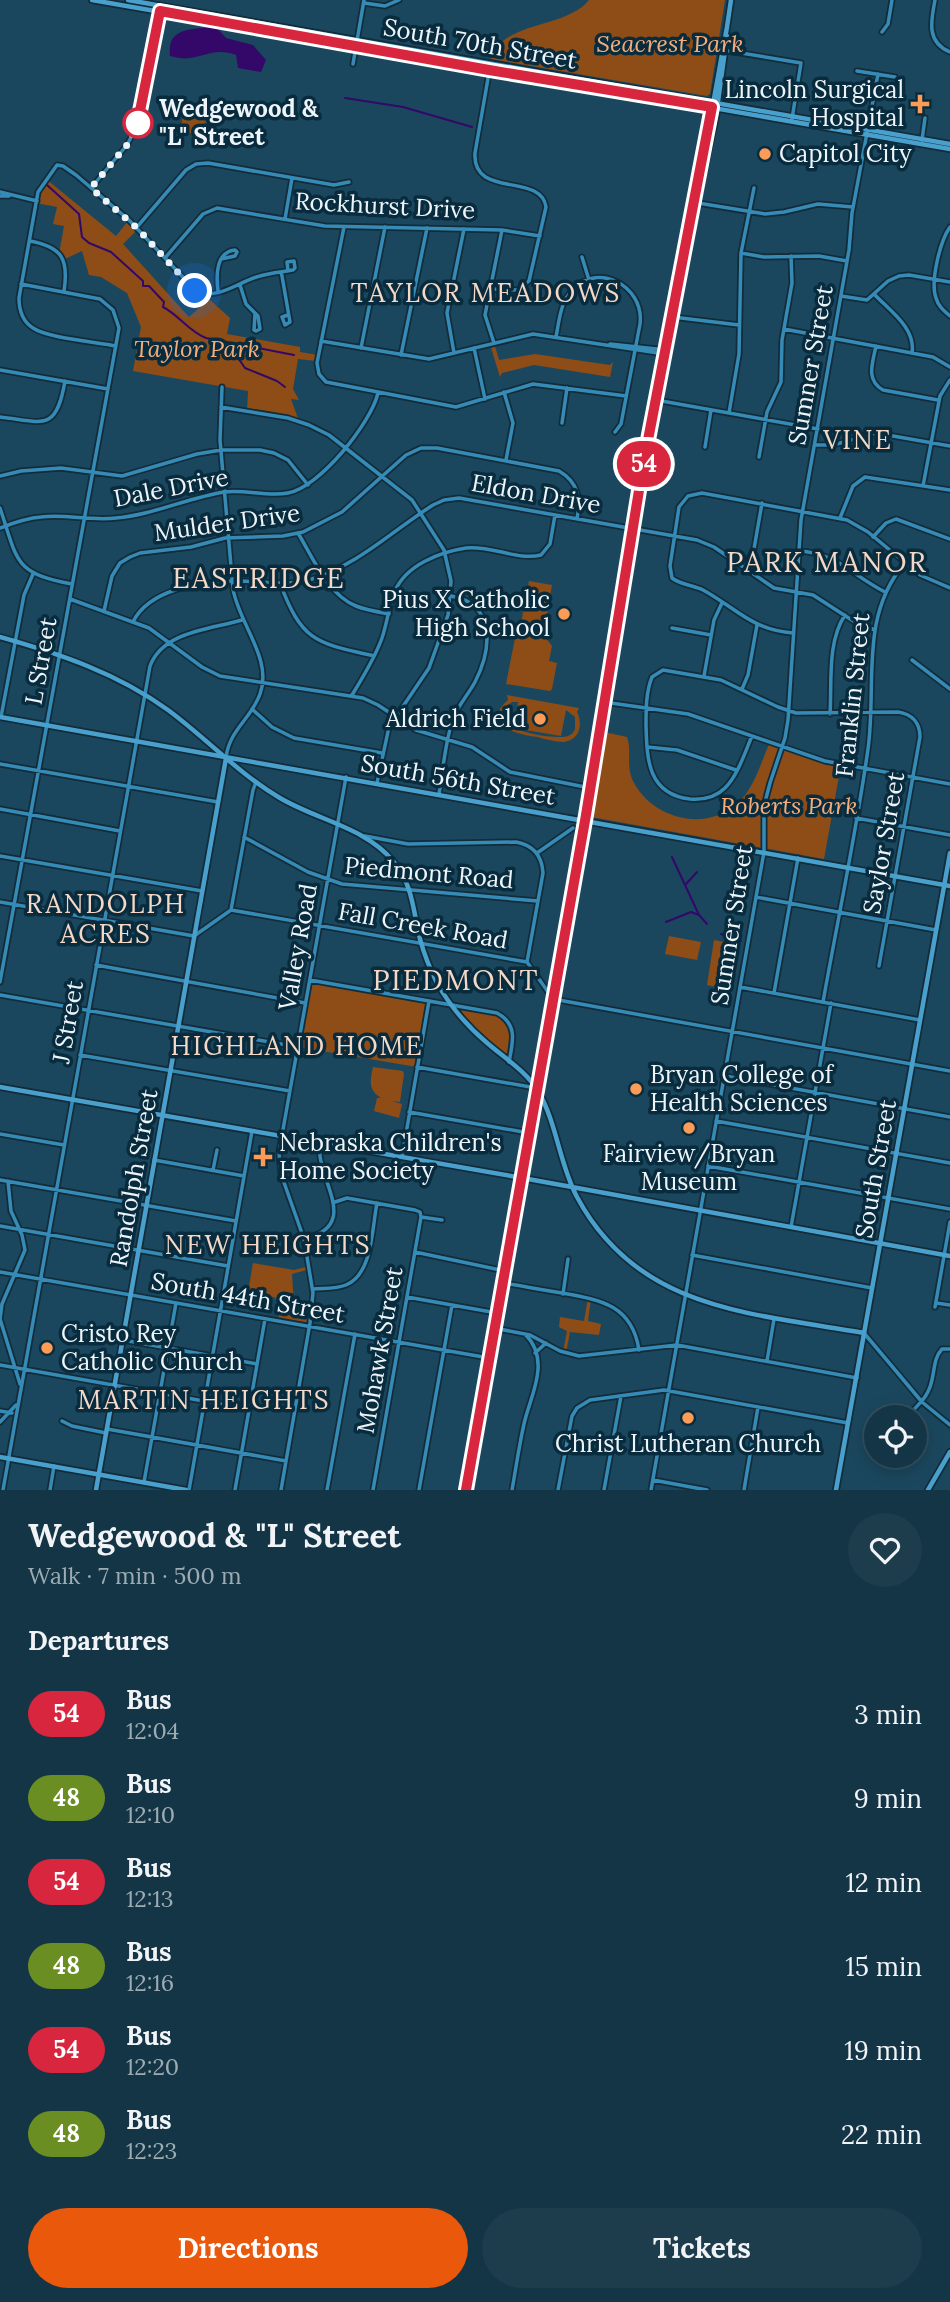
<!DOCTYPE html>
<html lang="en">
<head>
<meta charset="utf-8">
<style>
  :root { --surface:#143546; --page:#1d3d4d; --text:#f1f3f6; --muted:#9dabb3; --line:#33505f; --accent:#ea580c }
  body { margin:0; font-family:Lora,serif; background:var(--page); color:var(--text); height:100vh; display:flex; flex-direction:column; font-size:26px; white-space:nowrap }
  * { box-sizing:border-box; margin:0 }
  p { font-size:23px; color:var(--muted) }
  .icon { flex:none; width:38px; height:38px; fill:none; stroke:currentColor; stroke-width:2; stroke-linecap:round; stroke-linejoin:round }
  .map { position:relative; height:1490px; overflow:hidden }
  .sheet { display:flex; flex-direction:column; background:var(--surface); flex:1 }
  .sheet>* { flex:none }
  .badge { padding:0 14px; border-radius:23px; font-size:24px; line-height:46px }
  .tools { position:absolute; left:864px; top:1405px; display:grid; gap:14px }
  .tools a { display:grid; place-items:center; width:63px; height:63px; border-radius:50%; background:var(--surface); box-shadow:0 4px 18px #0003,0 0 0 2px var(--line); font-size:35px }
  .you { position:absolute; width:35px; height:35px; margin:-18px; border:5px solid #fff; border-radius:50%; background:#1a73e8; box-shadow:0 0 0 10px #1a73e833 }
  .map>.badge { position:absolute; translate:-50% -50%; box-shadow:0 0 0 4px #fff }
  h2 { padding:0 28px; font-size:26px; line-height:63px }
  .round { display:grid; place-items:center; flex:none; width:74px; height:74px; border-radius:37px; background:var(--page) }
  .summary { display:flex; align-items:center; justify-content:space-between; height:119px; padding:0 28px }
  h1 { font-size:33px; font-weight:700; line-height:52px }
  .cta { display:flex; gap:14px; margin-top:auto; padding:14px 28px }
  .cta a { flex:1; height:80px; border-radius:42px; background:var(--accent); color:#fff; font-size:28px; font-weight:700; line-height:80px; text-align:center }
  .cta a+a { background:var(--page); color:var(--text) }
  ul { padding:0; list-style:none }
  li { display:flex; align-items:center; gap:21px; height:84px; padding:0 28px }
  li div { flex:1 }
  li b { display:block; font-size:26px }
  li em { font-style:normal }
  li .badge { min-width:77px; font-weight:700; text-align:center }
  .map>svg:first-child { display:block }
  .green { fill:#8e4d17; fill-rule:evenodd }
  .water { fill:#330869 }
  .lines { fill:none; stroke-linecap:round; stroke-linejoin:round }
  .stream { stroke:#330869; stroke-width:2 }
  .minor-casing { stroke:#122c3a; stroke-width:7 }
  .major-casing { stroke:#122c3a; stroke-width:8 }
  .minor { stroke:#368bb6; stroke-width:3.5 }
  .major { stroke:#49a0cd; stroke-width:4.5 }
  .line-casing { stroke:#fff; stroke-width:16 }
  .line { stroke:#d7263d; stroke-width:10 }
  .walk { stroke:#eef5fa; stroke-width:7; stroke-dasharray:0 12.6 }
  .poi-dot { fill:#fd9c56; stroke:#082c3e; stroke-width:2.5 }
  .stop-dot { fill:#fff; stroke:#d7263d; stroke-width:3.5 }
  .labels { text-anchor:middle; stroke-width:7; stroke-linejoin:round; paint-order:stroke }
  .street-label { font-size:24px; fill:#eef5fa; stroke:#082c3e }
  .park-label { font-size:24px; font-style:italic; fill:#f4ac7b; stroke:#082c3e }
  .poi-label { font-size:24px; fill:#eef5fa; stroke:#082c3e; text-anchor:start }
  .stop-label { font-size:24px; font-weight:bold; fill:#eef5fa; stroke:#082c3e; text-anchor:start }
  .neighbourhood-label { font-size:26px; letter-spacing:2px; fill:#f5d8c6; stroke:#082c3e }
  .quarter-label { font-size:28px; letter-spacing:2px; fill:#f5d8c6; stroke:#082c3e }
</style>
</head>
<body>
<div class="map">
<svg width="950" height="1490" viewBox="0 0 950 1490">
  <rect width="100%" height="100%" fill="#1b475e"/>
  <path class="green" d="M 589,0 L 725,0 L 710,94 L 707,96 L 491,59 C 501,21 566,29 589,0 Z
    M 183,111 L 207,115 L 203,136 L 181,131 Z
    M 46,179 L 116,236 L 129,220 L 138,229 L 123,244 L 189,317 L 209,299 L 230,318 L 227,334 L 300,347 L 300,352 L 318,355 L 317,361 L 298,359 L 293,389 L 299,400 L 291,399 L 299,421 L 247,411 L 248,391 L 133,371 L 141,327 L 127,293 L 101,277 L 89,275 L 82,251 L 63,260 L 59,254 L 64,226 L 53,224 L 57,207 L 36,203 L 39,190 Z
    M 494,343 L 499,360 L 535,354 L 610,365 L 613,362 L 610,377 L 534,365 L 502,373 L 500,377 L 490,344 Z
    M 529,581 L 552,585 L 545,627 L 521,623 Z
    M 519,631 L 545,637 L 552,646 L 549,661 L 557,663 L 552,689 L 550,691 L 506,684 L 516,633 Z
    M 507,695 L 579,708 L 577,712 C 583,724 580,740 564,742 C 556,742 545,739 537,737 C 518,734 479,726 508,700 ZM 512,702 L 518,702 L 514,728 L 561,736 L 566,710 L 575,717 L 575,729 C 573,733 572,734 568,736 C 556,741 474,728 512,702 Z
    M 604,732 L 627,737 C 632,751 626,764 632,779 C 650,818 704,833 737,804 C 754,789 761,762 770,742 L 841,765 L 824,859 L 591,817 Z
    M 669,936 L 701,942 L 697,960 L 665,954 Z
    M 714,940 L 739,945 L 736,973 L 720,970 L 717,987 L 707,985 Z
    M 310,980 L 429,1001 L 417,1067 L 298,1047 Z
    M 463,1009 L 501,1017 L 510,1033 L 507,1053 L 503,1053 L 460,1013 Z
    M 373,1067 L 403,1071 L 404,1074 L 400,1102 L 392,1101 L 402,1104 L 399,1118 L 374,1111 L 377,1098 L 381,1098 C 368,1090 370,1081 373,1067 Z
    M 253,1263 L 294,1270 L 310,1266 L 310,1269 L 292,1274 L 294,1306 L 297,1309 L 312,1311 L 310,1326 L 278,1321 L 281,1304 L 274,1297 L 248,1292 Z
    M 588,1298 L 591,1299 L 588,1321 L 601,1324 L 599,1335 L 570,1332 L 566,1353 L 563,1352 L 567,1331 L 559,1327 L 560,1317 L 584,1321 Z"/>
  <path class="water" d="M 211,27 L 217,28 L 226,38 L 253,45 L 266,60 L 261,72 L 238,68 L 236,55 C 208,45 199,65 170,56 C 167,28 188,30 211,27 Z"/>
  <g class="lines">
    <path class="stream" d="M 345,98 L 403,107 L 472,127
      M 47,185 L 79,214 L 82,237 L 89,243 L 111,252 L 143,281 L 143,286 L 149,286 L 164,302 L 163,307 C 179,315 189,332 206,338 L 294,355
      M 210,339 L 236,355 L 245,368 L 277,381 L 285,387
      M 672,857 L 699,915 L 707,924
      M 686,884 L 697,872
      M 666,922 L 691,912 L 699,915
      M 721,934 L 741,941"/>
    <g class="minor-casing">
      <path id="minor" d="M 935,0 C 931,21 926,42 950,52
        M 364,3 L 385,6 L 399,0
        M 882,32 L 888,24 L 892,0
        M 723,50 L 801,63 L 792,119
        M 353,64 L 364,0
        M 857,71 L 895,77
        M 922,140 L 925,118
        M 91,188 L 127,145 L 137,126 L 160,12
        M 0,192 L 37,201
        M 0,196 L 9,196
        M 698,203 L 765,214 L 784,212 L 818,204 L 853,207
        M 285,219 L 292,178
        M 137,227 L 186,170 L 196,164 L 208,163 L 334,185 L 349,182
        M 344,227 L 317,363 L 319,374 L 326,382 L 456,407 L 533,384 L 626,396
        M 950,227 C 940,241 930,282 936,298 C 938,306 944,311 950,316
        M 30,241 C 62,247 69,259 64,291
        M 741,253 L 764,257 L 819,256 L 847,261
        M 582,257 L 589,280
        M 165,258 L 203,214 L 217,208 L 325,226 L 502,230 L 540,236
        M 281,272 L 282,276 L 290,322 L 285,325 L 282,317 L 288,315
        M 240,285 L 246,304 L 258,316 L 260,329 L 256,331 L 254,330 L 255,314
        M 490,289 L 518,290 L 529,281 L 546,207 C 541,172 472,199 475,153 L 490,67
        M 218,291 C 216,275 216,252 235,250 L 237,252 L 235,256 L 221,259
        M 874,294 C 890,311 916,328 912,353
        M 841,296 L 867,300 L 888,281 L 899,276 L 909,275 L 950,282
        M 673,317 L 739,325
        M 784,329 L 933,357 L 950,367
        M 556,337 C 559,322 560,306 569,294 C 594,259 645,285 640,324 L 621,424 L 615,432
        M 321,341 L 429,359 L 533,334 L 665,354
        M 494,343 L 485,315 L 502,230
        M 610,344 L 666,350
        M 116,346 C 97,342 47,338 33,328 C 22,321 19,310 19,298 L 38,192 L 57,165 L 63,166 L 76,175 L 129,220 L 196,291 C 218,301 239,281 260,276 C 270,273 282,272 293,270 L 295,268 L 294,261 L 287,262 L 288,271
        M 876,346 C 873,362 865,380 883,390 L 938,400
        M 361,348 L 385,227
        M 474,348 L 485,399
        M 454,353 L 447,313 L 464,229
        M 401,355 L 427,228
        M 0,370 L 108,389
        M 222,387 L 220,440 L 233,589 C 239,624 273,659 260,694 C 251,719 230,729 226,757
        M 504,392 L 513,423 L 506,460
        M 656,400 L 818,429
        M 221,407 L 288,418 L 309,425 L 329,435 L 412,500 L 444,550 L 451,581 L 448,615 L 429,668 L 389,727 L 377,783
        M 729,413 L 739,354 L 741,253 L 754,188
        M 0,417 C 43,422 56,433 65,381
        M 562,423 L 567,388
        M 815,445 L 833,445 L 876,433 L 950,446
        M 705,447 L 711,410
        M 759,457 L 767,412 L 781,382 L 782,340 L 792,283 L 791,256
        M 0,476 L 21,471 L 61,468 L 122,476 L 197,454 L 221,450 L 260,450 L 274,453 L 288,460 L 308,485
        M 923,486 L 940,396 L 950,380
        M 0,508 C 18,561 13,573 72,584
        M 840,518 L 853,486 L 865,477 L 950,490
        M 0,528 C 13,523 27,518 41,517 C 66,514 91,521 116,518 C 152,515 188,498 224,492 C 245,489 267,497 288,493 C 320,487 371,423 378,393
        M 298,533 C 313,558 328,595 356,606 C 366,610 378,612 389,614
        M 873,537 L 886,523 L 896,519 L 950,539
        M 798,551 C 838,553 851,575 885,592
        M 744,568 L 754,549 L 762,503
        M 280,583 C 302,642 316,643 374,656
        M 70,599 L 149,628 L 202,667 L 220,676 L 363,698 L 378,705 L 416,730 L 472,747 L 510,772 L 590,788
        M 104,611 L 112,576 L 120,563 L 130,557 L 140,553 L 191,547 L 225,538 L 283,536 L 303,532 L 342,512 L 406,455 L 421,448 L 437,448 L 559,471 C 578,482 581,498 577,519
        M 133,622 C 149,589 200,582 233,581 C 258,580 284,587 309,580 C 357,566 392,531 433,505 L 444,500 L 459,498 L 697,540 L 714,547 L 774,588 L 813,595 L 858,624 L 875,630
        M 672,628 L 711,635
        M 793,633 C 752,630 736,608 703,590 C 693,585 681,585 672,578 L 670,566 L 679,507 L 688,496 L 702,493 L 847,520 L 868,532 L 920,575 L 950,588
        M 912,660 L 950,689
        M 704,676 L 714,620 L 722,603
        M 742,689 L 748,675 L 757,625
        M 352,695 C 363,677 375,658 382,638 C 387,623 389,606 395,591 C 406,565 440,552 466,548 C 491,545 518,561 541,555 L 550,544 L 555,515
        M 604,702 L 688,714 L 825,761 L 950,784
        M 252,709 L 272,727 L 294,738 L 382,753
        M 830,714 C 832,682 827,642 845,615
        M 1,717 L 24,595 L 33,574
        M 752,736 C 745,752 738,775 725,788 C 716,797 703,800 690,799 C 647,794 647,758 646,725 C 646,709 646,692 652,677 L 663,670 L 721,680 L 778,707 L 796,713 L 898,712 C 912,714 920,723 920,737 L 879,966
        M 647,747 L 677,750 L 736,770
        M 0,764 L 218,802
        M 439,794 C 443,770 445,742 453,719 C 458,705 468,695 475,682 C 492,649 496,604 451,596
        M 0,809 L 120,831
        M 856,818 L 950,835
        M 365,836 L 408,844 L 516,842 C 533,845 542,856 543,873 L 527,962
        M 244,837 L 308,872 L 342,884 L 538,901
        M 537,853 L 573,828
        M 0,856 L 202,891
        M 756,897 L 936,930
        M 0,902 L 194,936 L 231,910 L 527,962 L 553,999 L 950,1071
        M 231,910 L 253,790 L 256,782
        M 96,965 L 305,1003
        M 310,980 L 497,1013 C 518,1024 513,1042 509,1062
        M 0,982 L 119,328 L 113,310 L 100,299 L 21,284
        M 740,987 L 920,1020
        M 774,993 L 798,858
        M 0,995 L 298,1047
        M 823,1002 C 838,918 856,834 868,749 C 877,686 859,617 904,564
        M 80,1055 L 290,1091
        M 417,1067 L 536,1088
        M 725,1076 L 950,1117
        M 409,1112 L 529,1133
        M 716,1121 L 950,1163
        M 0,1134 L 64,1145
        M 402,1157 L 429,1001
        M 154,1160 L 244,1176
        M 708,1166 L 950,1209
        M 213,1170 L 217,1150
        M 0,1180 L 236,1221
        M 8,1181 L 11,1211 L 22,1235 L 25,1250 L 2,1304 L 0,1319 L 20,1384
        M 335,1202 L 347,1198 L 415,1210 L 420,1212 L 421,1217
        M 421,1217 L 442,1220
        M 0,1226 L 228,1266
        M 791,1227 L 831,1003
        M 304,1239 C 364,1225 314,1178 320,1143
        M 415,1252 L 505,1271
        M 692,1255 L 872,1288
        M 0,1272 L 489,1358
        M 503,1283 C 522,1286 542,1290 562,1293 C 601,1300 632,1305 639,1350
        M 313,1289 C 324,1288 336,1289 346,1285 C 373,1274 372,1227 377,1203
        M 563,1294 L 568,1259
        M 407,1297 L 497,1313
        M 936,1303 L 950,1305
        M 935,1307 L 950,1222
        M 494,1328 L 530,1335 L 560,1351 L 579,1356 L 677,1345 L 857,1378
        M 864,1333 L 922,1402 L 950,1425
        M 123,1340 L 257,1364
        M 535,1353 L 546,1343
        M 767,1361 L 774,1319
        M 0,1365 L 249,1409
        M 0,1411 L 12,1413
        M 902,1418 C 909,1415 914,1410 919,1404 C 939,1384 929,1363 942,1349 L 950,1349
        M 62,1421 L 72,1426 L 106,1433
        M 0,1422 L 16,1405
        M 107,1429 L 286,1461
        M 653,1480 L 707,1490
        M 144,1482 L 176,1303
        M 3,1490 L 150,666 C 163,631 212,629 242,620
        M 50,1490 L 54,1466
        M 189,1490 L 252,1131
        M 235,1490 L 265,1319
        M 281,1490 L 310,1323 L 313,1293 L 304,1239 L 281,1174 L 279,1152 L 346,777
        M 327,1490 L 355,1334
        M 373,1490 L 421,1217
        M 419,1490 L 452,1305
        M 512,1490 C 516,1468 519,1446 524,1424 C 530,1396 552,1361 525,1334
        M 558,1490 L 572,1416 L 577,1408 L 590,1400 L 664,1390 L 848,1423
        M 604,1490 L 621,1396
        M 651,1490 L 764,852 L 764,806 L 770,783 L 785,738 L 788,720 L 801,520 L 849,250 L 852,213 L 878,74
        M 744,1490 L 758,1407"/>
    </g>
    <g class="major-casing">
      <path id="major" d="M 92,0 L 950,149
        M 128,0 L 950,144
        M 727,27 L 731,0
        M 692,223 L 716,116 L 727,36
        M 0,637 C 60,654 117,673 168,710 C 206,738 239,774 280,798 C 317,820 365,827 393,861 C 413,884 413,911 420,939 C 424,954 430,969 437,983 C 450,1006 466,1025 486,1042 C 503,1057 526,1071 538,1091 C 557,1123 559,1163 577,1197 C 638,1311 752,1313 864,1333
        M 0,717 L 950,886
        M 0,1087 L 517,1177 L 950,1256
        M 0,1457 L 186,1490
        M 96,1490 L 226,758
        M 465,1490 L 584,824 L 644,462 L 690,231 L 727,27
        M 836,1490 L 950,853
        M 928,1490 L 950,1452"/>
    </g>
    <use href="#minor" class="minor"/>
    <use href="#major" class="major"/>
  </g>
  <g class="lines">
    <g class="line-casing">
      <path id="line" d="M 137,126 L 160,11 L 489,70 L 712,107 L 643,466 L 586,815 L 466,1490"/>
    </g>
    <use href="#line" class="line"/>
    <path class="walk" d="M 138,123 L 127,145 L 91,188 L 138,229 L 195,291"/>
  </g>
  <g class="poi-dot">
    <path d="M916.5 93.5h7v7h7v7h-7v7h-7v-7h-7v-7h7z"/>
    <circle cx="765" cy="154" r="7"/>
    <circle cx="564" cy="614" r="7"/>
    <circle cx="540" cy="719" r="7"/>
    <circle cx="636" cy="1089" r="7"/>
    <circle cx="689" cy="1128" r="7"/>
    <path d="M259.5 1146.5h7v7h7v7h-7v7h-7v-7h-7v-7h7z"/>
    <circle cx="47" cy="1348" r="7"/>
    <circle cx="688" cy="1418" r="7"/>
  </g>
  <circle class="stop-dot" cx="138" cy="123" r="14"/>
  <g class="labels">
    <g class="street-label">
      <text transform="translate(480 44) rotate(10)" y="8">South 70th Street</text>
      <text transform="translate(385 206) rotate(3)" y="8">Rockhurst Drive</text>
      <text transform="translate(811 365) rotate(-80)" y="8">Sumner Street</text>
      <text transform="translate(171 488) rotate(-11)" y="8">Dale Drive</text>
      <text transform="translate(536 494) rotate(10)" y="8">Eldon Drive</text>
      <text transform="translate(227 523) rotate(-8)" y="8">Mulder Drive</text>
      <text transform="translate(41 661) rotate(-80)" y="8">L Street</text>
      <text transform="translate(853 695) rotate(-84)" y="8">Franklin Street</text>
      <text transform="translate(458 780) rotate(10)" y="8">South 56th Street</text>
      <text transform="translate(884 843) rotate(-80)" y="8">Saylor Street</text>
      <text transform="translate(429 873) rotate(5)" y="8">Piedmont Road</text>
      <text transform="translate(732 925) rotate(-81)" y="8">Sumner Street</text>
      <text transform="translate(423 926) rotate(10)" y="8">Fall Creek Road</text>
      <text transform="translate(298 947) rotate(-80)" y="8">Valley Road</text>
      <text transform="translate(68 1022) rotate(-80)" y="8">J Street</text>
      <text transform="translate(876 1169) rotate(-80)" y="8">South Street</text>
      <text transform="translate(134 1178) rotate(-80)" y="8">Randolph Street</text>
      <text transform="translate(248 1298) rotate(10)" y="8">South 44th Street</text>
      <text transform="translate(380 1350) rotate(-80)" y="8">Mohawk Street</text>
    </g>
    <g class="park-label">
      <text x="670" y="52">Seacrest Park</text>
      <text x="197" y="357">Taylor Park</text>
      <text x="789" y="814">Roberts Park</text>
    </g>
    <g class="poi-label">
      <text x="904" y="98" text-anchor="end">Lincoln Surgical<tspan x="904" dy="28">Hospital</tspan></text>
      <text x="779" y="162">Capitol City</text>
      <text x="550" y="608" text-anchor="end">Pius X Catholic<tspan x="550" dy="28">High School</tspan></text>
      <text x="526" y="727" text-anchor="end">Aldrich Field</text>
      <text x="650" y="1083">Bryan College of<tspan x="650" dy="28">Health Sciences</tspan></text>
      <text x="279" y="1151">Nebraska Children's<tspan x="279" dy="28">Home Society</tspan></text>
      <text x="689" y="1162" text-anchor="middle">Fairview/Bryan<tspan x="689" dy="28">Museum</tspan></text>
      <text x="61" y="1342">Cristo Rey<tspan x="61" dy="28">Catholic Church</tspan></text>
      <text x="688" y="1452" text-anchor="middle">Christ Lutheran Church</text>
    </g>
    <g class="stop-label">
      <text x="159" y="117">Wedgewood &amp;<tspan x="159" dy="28">"L" Street</tspan></text>
    </g>
    <g class="neighbourhood-label">
      <text x="486" y="302">TAYLOR MEADOWS</text>
      <text x="858" y="449">VINE</text>
      <text x="106" y="913">RANDOLPH<tspan x="106" dy="30">ACRES</tspan></text>
      <text x="297" y="1055">HIGHLAND HOME</text>
      <text x="268" y="1254">NEW HEIGHTS</text>
      <text x="204" y="1409">MARTIN HEIGHTS</text>
    </g>
    <g class="quarter-label">
      <text x="827" y="572">PARK MANOR</text>
      <text x="259" y="588">EASTRIDGE</text>
      <text x="456" y="990">PIEDMONT</text>
    </g>
  </g>
</svg>
<div class="tools">
<a><svg class="icon" aria-label="locate" viewBox="0 0 24 24"><circle cx="12" cy="12" r="6"/><path d="M12 2v4M12 18v4M2 12h4M18 12h4"/></svg></a>
</div>
<div class="you" style="left:195px;top:291px"></div>
<b class="badge" style="left:644px;top:464px;background:#d7263d;color:#fff">54</b>
</div>
<section class="sheet">
<div class="summary"><div><h1>Wedgewood &amp; &quot;L&quot; Street</h1><p>Walk · 7 min · 500 m</p></div><a class="round"><svg class="icon" aria-label="heart" viewBox="0 0 24 24"><path d="M12 20l-8-8c-3-5 5-10 8-4 3-6 11-1 8 4z"/></svg></a></div>
<h2>Departures</h2>
<ul>
<li><span class="badge" style="background:#d7263d;color:#fff">54</span><div><b>Bus</b><p>12:04</p></div><em>3 min</em></li>
<li><span class="badge" style="background:#6b8e23;color:#fff">48</span><div><b>Bus</b><p>12:10</p></div><em>9 min</em></li>
<li><span class="badge" style="background:#d7263d;color:#fff">54</span><div><b>Bus</b><p>12:13</p></div><em>12 min</em></li>
<li><span class="badge" style="background:#6b8e23;color:#fff">48</span><div><b>Bus</b><p>12:16</p></div><em>15 min</em></li>
<li><span class="badge" style="background:#d7263d;color:#fff">54</span><div><b>Bus</b><p>12:20</p></div><em>19 min</em></li>
<li><span class="badge" style="background:#6b8e23;color:#fff">48</span><div><b>Bus</b><p>12:23</p></div><em>22 min</em></li>
</ul>
<div class="cta"><a>Directions</a><a>Tickets</a></div>
</section>
</body>
</html>
